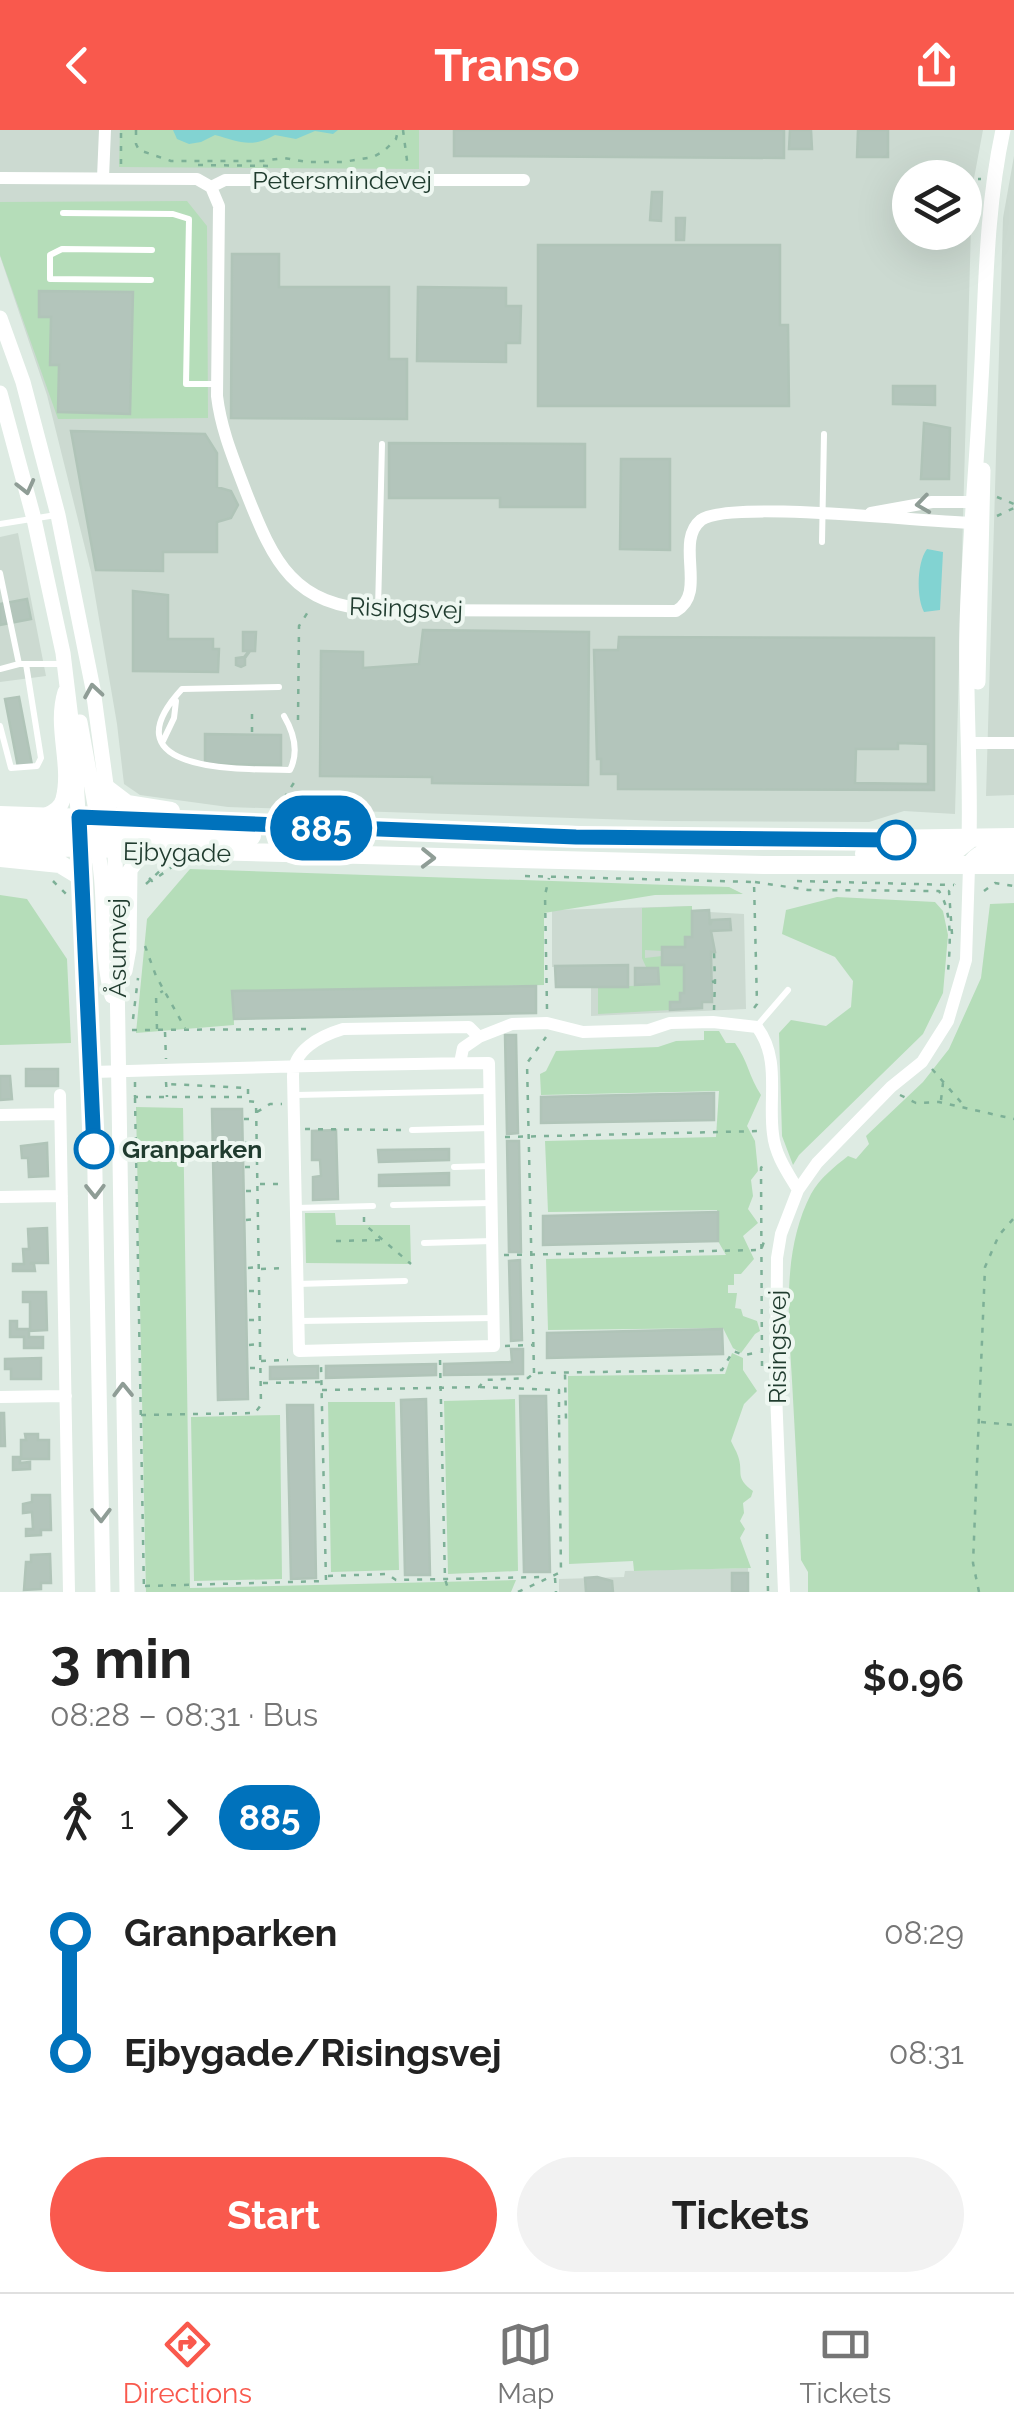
<!DOCTYPE html>
<html lang="en">
<head>
<meta charset="utf-8">
<style>
  :root { --surface:#fff; --page:#f2f2f2; --text:#222; --muted:#767676; --line:#e0e0e0; --accent:#f9594d }
  body { margin:0; font-family:Raleway,sans-serif; background:var(--page); color:var(--text); height:100vh; display:flex; flex-direction:column; font-size:38px; white-space:nowrap }
  * { box-sizing:border-box; margin:0 }
  p { font-size:32px; color:var(--muted) }
  .icon { flex:none; width:55px; height:55px; fill:none; stroke:currentColor; stroke-width:2; stroke-linecap:round; stroke-linejoin:round }
  .map { position:relative; height:1462px; overflow:hidden }
  .sheet { display:flex; flex-direction:column; background:var(--surface); flex:1 }
  .sheet>* { flex:none }
  .badge { padding:0 20px; border-radius:32px; font-size:35px; line-height:65px }
  .controls { position:absolute; left:892px; top:30px; display:grid; gap:20px }
  .controls a { display:grid; place-items:center; width:90px; height:90px; border-radius:50%; background:var(--surface); box-shadow:0 10px 40px #0002; font-size:50px }
  .map>.badge { position:absolute; translate:-50% -50%; box-shadow:0 0 0 5px #fff }
  .legs { display:flex; align-items:center; gap:15px; height:110px; padding:0 50px; font-size:32px }
  .legs p { margin-inline-start:auto }
  .head { display:flex; align-items:center; justify-content:space-between; height:170px; padding:0 50px }
  h1 { font-size:55px; font-weight:700; line-height:75px }
  .button { display:flex; gap:20px; margin-top:auto; padding:20px 50px }
  .button a { flex:1; height:115px; border-radius:60px; background:var(--accent); color:#fff; font-size:40px; font-weight:700; line-height:115px; text-align:center }
  .button a+a { background:var(--page); color:var(--text) }
  ul { padding:0 50px; list-style:none }
  li { display:flex; align-items:center; gap:35px; height:120px; font-size:38px }
  li i { display:grid; place-items:center; width:15px; height:100%; margin:0 12px; background:currentColor }
  li i::after { content:''; width:25px; height:25px; margin:-12px; border:8px solid; border-radius:50%; background:var(--surface) }
  li p { margin-inline-start:auto }
  li:first-child i { background:linear-gradient(#0000 50%,currentColor 0) }
  li:last-child i { background:linear-gradient(currentColor 50%,#0000 0) }
  header { display:flex; justify-content:space-between; align-items:center; height:130px; padding:0 50px; background:var(--accent); color:#fff; font-size:45px; font-weight:700 }
  .tabs { display:flex; justify-content:space-around; align-items:center; height:140px; border-top:2px solid var(--line); background:var(--surface); font-size:28px; color:var(--muted) }
  .tabs a { display:grid; justify-items:center; gap:5px }
  .tabs .on { color:var(--accent) }
  .map>svg:first-child { display:block }
  .built { fill:#ccdad1; fill-rule:evenodd }
  .green { fill:#b5ddb9 }
  .water { fill:#82d3d2 }
  .building { fill:#b3c5bb; stroke:#b0c4b8; stroke-width:2.5; fill-rule:evenodd }
  .lines { fill:none; stroke-linecap:round; stroke-linejoin:round }
  .path { stroke:#7db097; stroke-width:2.5; stroke-dasharray:5 8; stroke-linecap:butt }
  .service { stroke:#fff; stroke-width:6 }
  .minor { stroke:#fff; stroke-width:12 }
  .tertiary { stroke:#fff; stroke-width:15 }
  .secondary { stroke:#fff; stroke-width:18 }
  .oneway { stroke:#8f9d96 }
  .line-1-casing { stroke:#fff; stroke-width:22 }
  .line-1 { stroke:#0072bc; stroke-width:15 }
  .stop-1-dot { fill:#fff; stroke:#0072bc; stroke-width:5 }
  .labels { text-anchor:middle; stroke-width:8; stroke-linejoin:round; paint-order:stroke }
  .street-label { font-size:25px; fill:#1f3b2e; stroke:#eef7f1 }
  .stop-label { font-size:25px; font-weight:bold; fill:#1f3b2e; stroke:#eef7f1; text-anchor:start }
</style>
</head>
<body>
<header><svg class="icon" aria-label="back" viewBox="0 0 24 24"><path d="M15 5l-7 7 7 7"/></svg>Transo<svg class="icon" aria-label="share" viewBox="0 0 24 24"><path d="M12 15V3M7 8l5-5 5 5M5 13v7h14v-7"/></svg></header>
<div class="map">
<svg width="1014" height="1462" viewBox="0 0 1014 1462">
  <rect width="100%" height="100%" fill="#deebe3"/>
  <path class="built" d="M 0,0 L 983,0 L 972,59 L 955,684 L 904,681 L 869,692 L 666,691 L 228,677 L 140,665 L 124,654 L 117,594 L 91,442 L 47,265 L 0,126 ZM 910,48 L 965,48 L 965,102 L 910,102 Z
    M 1014,26 L 1014,665 L 986,666 L 1003,88 Z
    M 18,403 L 46,546 L 0,552 L 0,407 Z
    M 692,776 L 692,781 L 744,784 L 746,879 L 591,886 L 591,857 L 628,857 L 628,835 L 552,837 L 552,780 Z
    M 748,1438 L 748,1462 L 559,1462 L 559,1449 L 624,1447 L 625,1441 Z"/>
  <path class="green" d="M 120,0 L 419,0 L 419,39 L 119,37 Z
    M 187,71 L 207,96 L 208,288 L 58,289 L 0,125 L 0,72 Z
    M 190,739 L 729,757 L 743,764 L 655,765 L 544,783 L 544,855 L 233,861 L 234,895 L 136,903 L 147,789 Z
    M 0,765 L 27,769 L 67,829 L 71,913 L 0,915 Z
    M 837,767 L 935,772 L 943,781 L 948,805 L 943,863 L 923,904 L 799,1025 L 793,1035 L 782,1006 L 779,903 L 791,890 L 826,896 L 851,877 L 853,851 L 835,827 L 782,804 L 786,780 Z
    M 1014,773 L 1014,1462 L 808,1462 L 808,1442 L 801,1430 C 799,1377 796,1323 793,1269 C 790,1202 779,1126 811,1064 C 820,1048 834,1037 848,1026 L 856,1029 L 869,1014 L 866,1006 L 923,952 L 949,919 L 981,848 L 990,774 Z
    M 692,776 L 692,807 L 685,807 L 685,817 L 663,817 L 662,821 L 645,820 L 645,828 L 662,826 L 684,835 L 684,863 L 680,872 L 670,872 L 670,880 L 598,884 L 598,857 L 659,855 L 659,837 L 646,837 L 642,828 L 642,778 Z
    M 704,901 L 719,901 L 726,913 L 735,913 C 748,931 749,947 761,965 L 747,996 L 755,1011 L 758,1041 L 751,1050 L 753,1066 L 748,1079 L 758,1093 L 743,1106 L 754,1129 L 741,1144 L 734,1144 L 734,1155 L 728,1155 L 728,1163 L 737,1163 L 735,1178 L 741,1179 L 743,1186 L 757,1191 L 760,1201 L 755,1204 L 741,1223 L 733,1218 L 723,1198 L 548,1200 L 546,1129 L 726,1125 L 718,1111 L 717,1080 L 548,1082 L 545,1011 L 716,1007 L 719,961 L 541,965 L 540,944 L 546,941 L 556,921 L 658,917 L 676,911 L 704,910 Z
    M 136,977 L 183,978 L 190,1458 L 516,1450 L 511,1462 L 146,1462 Z
    M 305,1083 L 335,1083 L 336,1095 L 410,1095 L 411,1134 L 306,1133 Z
    M 732,1223 L 743,1228 L 743,1240 L 757,1261 L 744,1274 L 731,1311 C 733,1316 736,1320 738,1326 C 744,1343 734,1347 753,1361 L 751,1367 L 743,1373 L 744,1383 L 740,1391 L 745,1399 L 740,1408 L 751,1438 L 634,1441 L 633,1431 L 569,1434 L 568,1246 L 725,1244 Z
    M 515,1269 L 518,1441 L 448,1444 L 444,1271 Z
    M 328,1272 L 395,1272 L 399,1440 L 331,1442 Z
    M 280,1285 L 282,1449 L 194,1451 L 191,1287 Z"/>
  <path class="water" d="M 173,0 L 338,0 L 333,4 L 315,1 L 296,9 L 275,5 C 250,19 238,11 215,5 L 201,12 L 189,14 L 177,9 Z
    M 927,419 L 943,422 L 940,480 L 924,482 C 916,467 917,432 927,419 Z"/>
  <path class="building" d="M 454,0 L 784,0 L 784,28 L 454,26 Z
    M 790,0 L 811,0 L 812,19 L 789,19 Z
    M 858,0 L 888,0 L 888,27 L 857,27 Z
    M 652,62 L 662,62 L 661,91 L 650,90 Z
    M 676,88 L 685,88 L 684,110 L 676,110 Z
    M 538,115 L 780,115 L 780,195 L 788,195 L 789,276 L 538,276 Z
    M 232,124 L 279,124 L 279,157 L 389,157 L 389,229 L 407,229 L 407,289 L 231,288 Z
    M 418,157 L 506,158 L 506,176 L 521,176 L 520,213 L 506,213 L 506,232 L 417,231 Z
    M 39,161 L 133,162 L 130,284 L 58,282 L 59,235 L 50,235 L 51,187 L 39,187 Z
    M 893,256 L 935,256 L 935,275 L 893,274 Z
    M 924,293 L 950,298 L 949,349 L 921,349 Z
    M 71,301 L 205,304 L 217,323 L 217,357 L 231,361 L 238,375 L 231,388 L 217,392 L 217,422 L 163,422 L 163,441 L 96,440 Z
    M 389,313 L 585,314 L 585,377 L 500,377 L 500,368 L 389,368 Z
    M 621,329 L 670,329 L 670,420 L 620,419 Z
    M 133,461 L 168,465 L 168,509 L 213,509 L 213,519 L 219,519 L 218,542 L 133,541 Z
    M 27,469 L 31,489 L 0,495 L 0,474 Z
    M 423,500 L 589,502 L 588,655 L 432,653 L 432,647 L 320,646 L 321,521 L 363,522 L 363,538 L 419,534 Z
    M 243,502 L 256,502 L 255,521 L 250,521 L 245,528 L 245,535 L 241,537 L 236,535 L 236,528 L 244,527 L 249,521 L 243,521 Z
    M 619,507 L 934,508 L 934,660 L 618,659 L 618,644 L 601,644 L 601,629 L 597,629 L 594,520 L 618,520 ZM 898,613 L 928,614 L 928,654 L 855,653 L 856,619 L 898,619 Z
    M 19,567 L 32,635 L 18,637 L 5,569 Z
    M 205,604 L 281,605 L 281,635 L 205,634 Z
    M 709,780 L 710,795 L 712,790 L 730,789 L 731,800 L 711,801 L 715,822 L 711,822 L 712,872 L 702,872 L 702,878 L 670,880 L 670,872 L 680,872 L 680,863 L 684,863 L 684,835 L 662,835 L 662,817 L 685,817 L 685,807 L 692,807 L 692,781 Z
    M 628,835 L 628,857 L 556,857 L 555,836 Z
    M 635,838 L 658,838 L 659,854 L 635,855 Z
    M 536,856 L 536,883 L 234,889 L 232,861 Z
    M 505,905 L 516,905 L 518,1003 L 507,1004 Z
    M 26,939 L 58,939 L 58,956 L 26,956 Z
    M 0,946 L 10,946 L 12,969 L 0,970 Z
    M 714,963 L 714,990 L 541,993 L 541,967 Z
    M 212,979 L 242,979 L 248,1269 L 218,1270 Z
    M 336,1000 L 338,1069 L 313,1070 L 313,1047 L 321,1046 L 320,1030 L 312,1030 L 312,1001 Z
    M 507,1011 L 519,1011 L 521,1122 L 509,1122 Z
    M 47,1013 L 48,1046 L 29,1047 L 28,1028 L 22,1028 L 21,1016 Z
    M 449,1019 L 449,1030 L 379,1032 L 378,1020 Z
    M 449,1043 L 449,1055 L 379,1056 L 379,1045 Z
    M 718,1082 L 718,1111 L 543,1115 L 543,1086 Z
    M 47,1098 L 48,1133 L 30,1133 L 34,1134 L 35,1141 L 13,1141 L 13,1134 L 24,1134 L 23,1119 L 29,1119 L 28,1099 Z
    M 520,1130 L 522,1210 L 511,1211 L 509,1131 Z
    M 23,1162 L 46,1162 L 47,1200 L 30,1201 L 30,1172 L 23,1172 Z
    M 10,1191 L 17,1191 L 17,1199 L 29,1199 L 29,1207 L 43,1207 L 43,1218 L 24,1218 L 24,1207 L 10,1207 Z
    M 722,1199 L 723,1224 L 547,1228 L 547,1203 Z
    M 511,1219 L 523,1219 L 523,1244 L 444,1245 L 444,1234 L 512,1232 Z
    M 41,1228 L 41,1249 L 11,1249 L 11,1239 L 5,1239 L 5,1229 Z
    M 436,1234 L 436,1245 L 326,1248 L 326,1236 Z
    M 318,1236 L 318,1248 L 270,1249 L 270,1237 Z
    M 520,1266 L 546,1266 L 550,1442 L 524,1442 Z
    M 426,1269 L 430,1445 L 405,1445 L 401,1270 Z
    M 287,1275 L 313,1275 L 316,1448 L 291,1449 Z
    M 0,1283 L 4,1283 L 5,1316 L 0,1316 Z
    M 25,1304 L 38,1304 L 38,1310 L 49,1310 L 49,1329 L 21,1329 L 21,1310 L 26,1310 Z
    M 13,1327 L 20,1327 L 20,1333 L 30,1332 L 30,1339 L 13,1340 Z
    M 32,1365 L 50,1365 L 51,1400 L 41,1400 L 41,1405 L 26,1406 L 26,1399 L 33,1399 L 32,1382 L 23,1383 L 23,1374 L 32,1372 Z
    M 50,1424 L 51,1453 L 41,1453 L 41,1459 L 24,1460 L 26,1432 L 31,1432 L 31,1425 Z
    M 732,1443 L 748,1443 L 748,1462 L 732,1462 Z
    M 597,1447 L 612,1451 L 613,1462 L 586,1462 L 585,1448 Z"/>
  <g class="lines">
    <path class="path" d="M 136,0 L 136,14 L 139,20 L 171,31 L 262,31 L 284,28 L 307,32 L 343,32 L 373,27 L 384,21 L 396,9 L 398,0
      M 403,0 L 408,38
      M 121,34 L 121,0
      M 198,35 L 275,36
      M 904,48 L 910,48
      M 965,49 L 981,49
      M 997,367 L 1014,374
      M 997,386 L 1014,378
      M 252,584 L 252,604
      M 298,590 L 299,496 L 311,477
      M 277,679 L 297,648
      M 525,746 L 754,752 L 757,874 L 751,882
      M 149,748 L 152,751 L 172,737
      M 53,751 L 68,766
      M 797,751 L 954,755
      M 755,752 L 808,760 L 939,761 C 953,783 950,817 948,842
      M 146,754 L 165,736
      M 984,761 L 995,753 L 1014,756
      M 952,804 L 949,761 L 955,754
      M 145,816 L 156,846 L 185,898
      M 712,852 L 715,851 L 714,822
      M 547,879 L 545,765 L 549,748
      M 714,880 L 715,851
      M 133,889 L 138,848
      M 157,899 L 156,865 L 163,861
      M 132,900 L 309,899
      M 165,902 L 166,929
      M 932,939 L 966,978
      M 135,952 L 135,967 L 247,967
      M 166,952 L 167,967
      M 900,965 L 916,973 L 939,972 L 1014,989
      M 135,968 L 144,1462
      M 941,970 L 943,953
      M 257,982 L 270,974 L 282,974
      M 244,989 L 255,989
      M 305,999 L 402,1000
      M 505,1007 L 762,1001
      M 245,1013 L 256,1012
      M 245,1037 L 256,1037
      M 260,1054 L 282,1054
      M 246,1061 L 257,1061
      M 364,1087 L 364,1094 L 411,1134
      M 246,1090 L 257,1089
      M 336,1111 L 382,1110
      M 504,1125 L 761,1120 L 766,1106
      M 248,1138 L 258,1137
      M 261,1139 L 283,1138
      M 249,1161 L 259,1161
      M 249,1190 L 259,1190
      M 249,1215 L 260,1214
      M 505,1216 L 532,1215
      M 440,1230 L 445,1449 L 449,1462
      M 261,1231 L 288,1230
      M 762,1236 L 761,1038 L 766,1030
      M 250,1238 L 260,1238
      M 534,1243 L 527,933 L 546,907
      M 263,1253 L 320,1252
      M 480,1257 L 559,1260 L 559,1288
      M 322,1260 L 479,1257 L 485,1250 L 528,1248 L 534,1243 L 722,1240 L 733,1221 L 744,1225 L 760,1222
      M 141,1285 L 255,1283 L 261,1275 L 256,972 L 248,971 L 248,958 L 168,954
      M 981,1292 L 1014,1295
      M 767,1404 L 768,1462
      M 328,1446 L 387,1444 L 396,1450 L 543,1447
      M 555,1448 L 556,1462
      M 145,1456 L 326,1451 L 321,1235
      M 518,1462 L 561,1442 L 559,1289 L 566,1289 L 565,1244
      M 979,1462 L 973,1433 L 985,1137 L 999,1105 L 1014,1088"/>
    <path class="service" d="M 63,83 L 173,84 L 189,89 L 186,254 L 215,254
      M 151,150 L 50,149 L 50,125 L 62,119 L 152,120
      M 0,394 L 56,385
      M 822,412 L 824,304
      M 0,443 L 19,534 L 63,534
      M 378,480 L 382,314
      M 0,539 L 19,534
      M 279,557 L 182,559 C 104,644 244,639 290,640 C 299,622 294,603 284,586
      M 0,596 L 11,638 L 37,636 L 41,628 L 26,534
      M 163,611 L 174,588 L 176,571
      M 757,896 L 788,860
      M 296,965 L 488,961
      M 412,1000 L 490,998
      M 454,1037 L 491,1036
      M 393,1075 L 491,1073
      M 296,1078 L 373,1076
      M 424,1113 L 492,1111
      M 297,1154 L 405,1151
      M 300,1191 L 493,1188"/>
    <path class="minor" d="M 0,48 L 197,49 L 211,57
      M 103,48 L 105,0
      M 211,57 L 219,76 L 217,266 C 221,300 234,330 246,362 C 274,433 293,476 378,480 L 676,481 C 708,463 674,412 701,390 C 728,369 932,393 978,393
      M 211,57 L 225,50 L 524,50
      M 871,383 L 932,372 L 980,372
      M 971,613 L 1014,613
      M 460,933 L 463,918 L 479,907 L 512,894 L 547,893 L 583,902 L 649,900 L 670,893 L 713,892 L 757,897 C 781,929 768,968 773,1004 C 775,1025 788,1043 798,1060
      M 93,942 C 225,938 357,934 489,933 L 494,1216 L 299,1221 L 293,946 C 293,920 320,906 343,899 L 469,897 L 479,907
      M 60,965 L 69,1462
      M 0,985 L 60,984
      M 0,1067 L 62,1066
      M 0,1267 L 66,1266
      M 784,1462 L 776,1263 L 777,1128 L 781,1104 L 798,1060 L 817,1033 L 891,957 L 922,932 L 948,891 L 966,830 L 969,737"/>
    <path class="tertiary" d="M 0,188 L 23,252 L 58,385 L 93,559 L 115,721 L 127,1462
      M 0,263 L 34,389 L 63,523 L 74,614 L 93,942 L 103,1462
      M 978,552 L 983,340
      M 80,592 L 99,697
      M 46,685 C 54,682 61,678 63,669 C 72,635 54,597 65,562
      M 95,710 C 109,761 98,815 112,866
      M 969,710 C 971,638 965,567 967,496 C 969,414 977,333 981,251 C 986,167 985,83 1003,0
      M 125,841 L 129,819 L 130,740 L 144,721"/>
    <path class="secondary" d="M 106,658 L 127,674 L 171,681
      M 0,685 L 751,711 L 1014,707
      M 0,702 L 80,703 L 103,696
      M 0,716 L 764,735 L 1014,735
      M 82,719 L 95,709 L 113,705 L 252,706
      M 864,724 L 954,722 L 969,710
      M 0,728 L 60,734 L 83,748
      M 969,737 C 979,718 995,722 1014,720"/>
  </g>
  <defs><path id="oneway-chevron" d="M-2-3.5L2.5 0L-2 3.5" fill="none" stroke-width="1.6" stroke-linecap="round" stroke-linejoin="round" transform="scale(2.5)"/></defs>
  <g class="oneway">
    <use href="#oneway-chevron" transform="translate(26 357) rotate(76)"/>
    <use href="#oneway-chevron" transform="translate(923 374) rotate(172)"/>
    <use href="#oneway-chevron" transform="translate(93 561) rotate(-99)"/>
    <use href="#oneway-chevron" transform="translate(428 728) rotate(1)"/>
    <use href="#oneway-chevron" transform="translate(95 1061) rotate(89)"/>
    <use href="#oneway-chevron" transform="translate(123 1260) rotate(-91)"/>
    <use href="#oneway-chevron" transform="translate(101 1385) rotate(89)"/>
  </g>
  <g class="lines">
    <g class="line-1-casing">
      <path id="line-1" d="M 94,1019 L 79,687 L 576,707 L 896,710"/>
    </g>
    <use href="#line-1" class="line-1"/>
  </g>
  <g class="stop-1-dot">
    <circle cx="896" cy="710" r="18"/>
    <circle cx="94" cy="1019" r="18"/>
  </g>
  <g class="labels">
    <g class="street-label">
      <text x="342" y="59">Petersmindevej</text>
      <text transform="translate(406 478) rotate(2)" y="9">Risingsvej</text>
      <text transform="translate(177 722) rotate(1)" y="9">Ejbygade</text>
      <text transform="translate(117 818) rotate(-90)" y="9">Åsumvej</text>
      <text transform="translate(777 1217) rotate(-90)" y="9">Risingsvej</text>
    </g>
    <g class="stop-label">
      <text x="122" y="1028">Granparken</text>
    </g>
  </g>
</svg>
<div class="controls">
<a><svg class="icon" aria-label="layers" viewBox="0 0 24 24"><path d="M12 4l9 5-9 5-9-5zM3 14l9 5 9-5"/></svg></a>
</div>
<b class="badge" style="left:321px;top:698px;background:#0072bc;color:#fff">885</b>
</div>
<section class="sheet">
<div class="head"><div><h1>3 min</h1><p>08:28 – 08:31 · Bus</p></div><b>$0.96</b></div>
<div class="legs"><svg class="icon" aria-label="walk" viewBox="0 0 24 24"><circle cx="13" cy="4" r="2"/><path d="M13 8l-2 6 4 7M11 14l-3 7M7 12l3-4h3l4 4"/></svg>1<svg class="icon" aria-label="forward" viewBox="0 0 24 24"><path d="M9 5l7 7-7 7"/></svg><b class="badge" style="background:#0072bc;color:#fff">885</b></div>
<ul>
<li><i style="color:#0072bc"></i><b>Granparken</b><p>08:29</p></li>
<li><i style="color:#0072bc"></i><b>Ejbygade/Risingsvej</b><p>08:31</p></li>
</ul>
<div class="button"><a>Start</a><a>Tickets</a></div>
</section>
<nav class="tabs">
<a class="on"><svg class="icon" aria-label="directions" viewBox="0 0 24 24"><path d="M12 3l9 9-9 9-9-9zM9 14v-3h6M13 9l2 2-2 2"/></svg>Directions</a>
<a><svg class="icon" aria-label="map" viewBox="0 0 24 24"><path d="M3 6l6-2 6 2 6-2v14l-6 2-6-2-6 2zM9 4v14M15 6v14"/></svg>Map</a>
<a><svg class="icon" aria-label="tickets" viewBox="0 0 24 24"><path d="M3 7h18v10H3zM15 7v10"/></svg>Tickets</a>
</nav>
</body>
</html>
